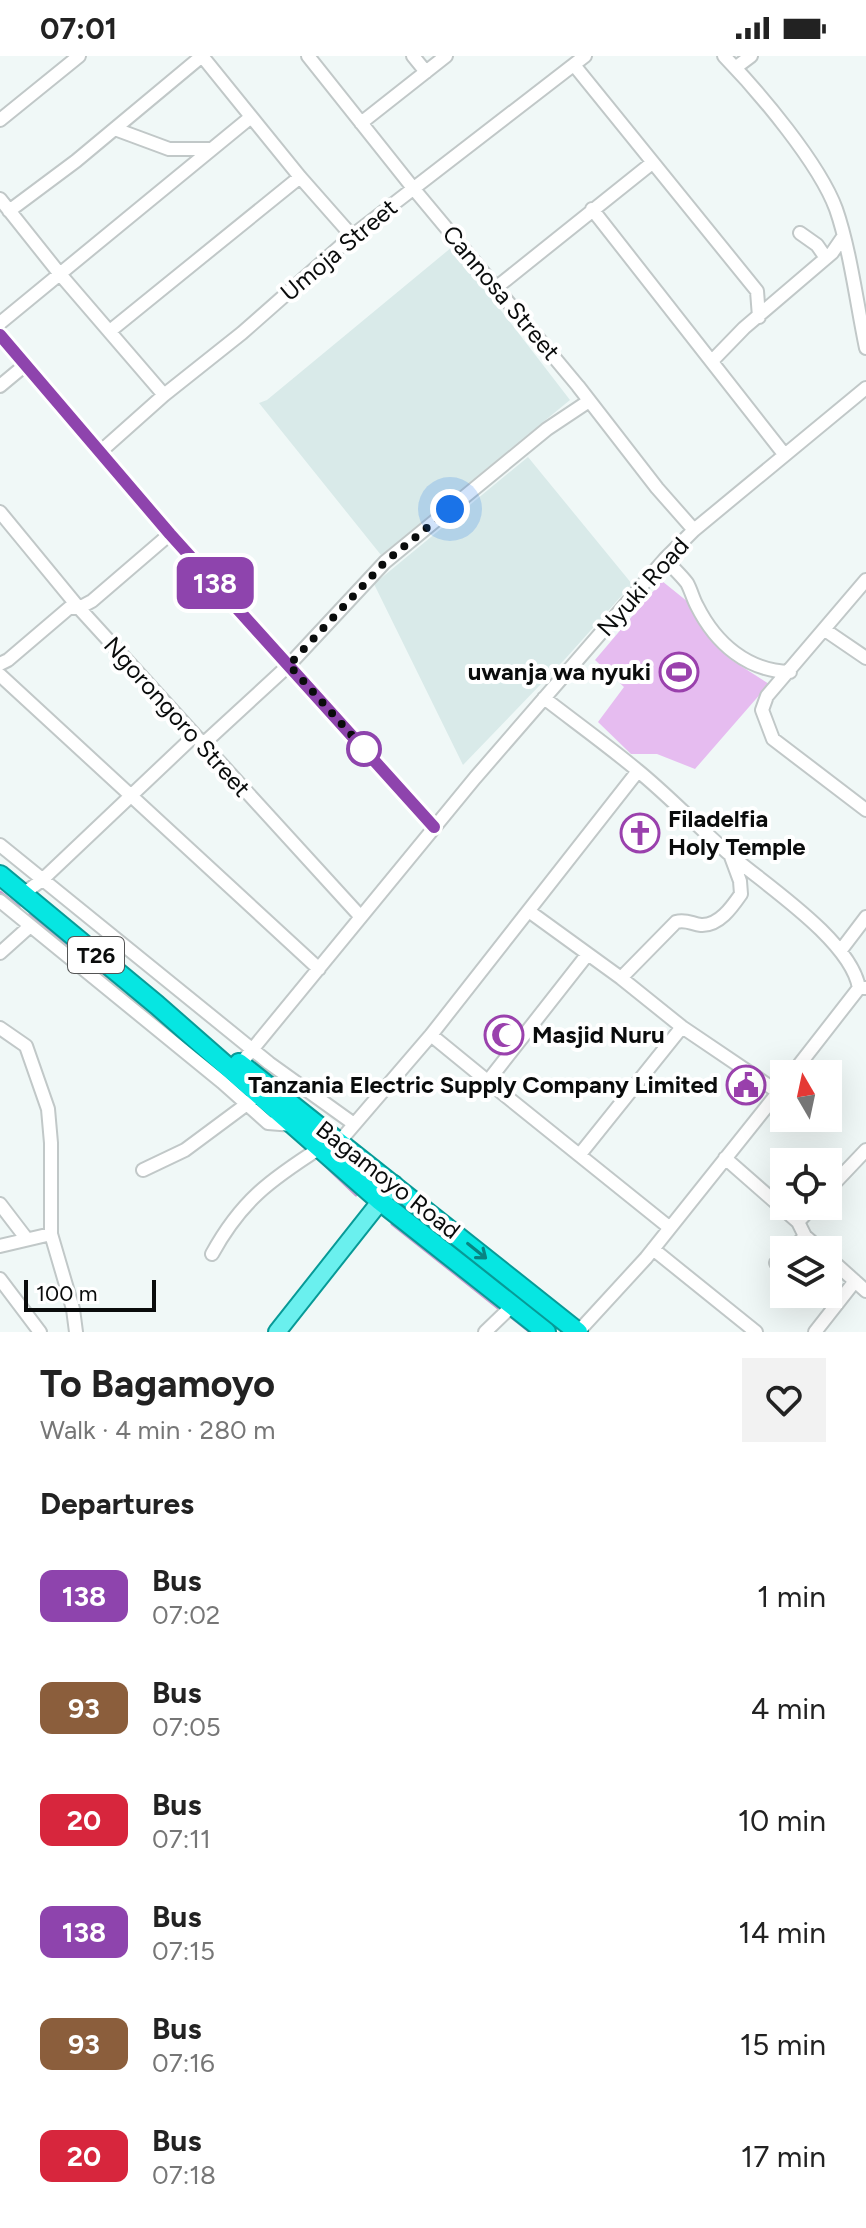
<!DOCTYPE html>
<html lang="en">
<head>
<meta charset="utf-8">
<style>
  :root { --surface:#fff; --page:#f2f2f2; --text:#222; --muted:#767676 }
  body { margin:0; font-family:Figtree,sans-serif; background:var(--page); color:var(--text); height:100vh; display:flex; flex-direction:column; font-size:30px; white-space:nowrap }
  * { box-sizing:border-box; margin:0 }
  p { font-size:26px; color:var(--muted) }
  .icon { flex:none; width:44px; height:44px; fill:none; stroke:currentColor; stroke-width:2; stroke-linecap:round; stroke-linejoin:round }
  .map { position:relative; height:1276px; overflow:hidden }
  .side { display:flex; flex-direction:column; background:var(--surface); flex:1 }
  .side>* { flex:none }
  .badge { padding:0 16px; border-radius:12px; font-size:28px; line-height:52px }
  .needle { width:52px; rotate:351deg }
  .fabs { position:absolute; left:770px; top:1004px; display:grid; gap:16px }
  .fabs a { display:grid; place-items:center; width:72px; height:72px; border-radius:0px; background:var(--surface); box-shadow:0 8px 32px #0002; font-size:40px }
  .scale { position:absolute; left:24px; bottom:20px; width:132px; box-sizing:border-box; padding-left:8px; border:4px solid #0a0c0c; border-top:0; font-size:22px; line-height:28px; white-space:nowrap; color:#0a0c0c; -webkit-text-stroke:6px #fff; paint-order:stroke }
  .you { position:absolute; width:40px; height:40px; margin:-20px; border:6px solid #fff; border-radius:50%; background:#1a73e8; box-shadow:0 0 0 12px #1a73e833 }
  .map>.badge { position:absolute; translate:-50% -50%; box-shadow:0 0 0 4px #fff }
  h2 { padding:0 40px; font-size:30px; line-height:72px }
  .round { display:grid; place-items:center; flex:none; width:84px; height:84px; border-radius:0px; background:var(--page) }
  .overview { display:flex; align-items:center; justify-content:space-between; height:136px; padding:0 40px }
  h1 { font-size:38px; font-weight:700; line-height:60px }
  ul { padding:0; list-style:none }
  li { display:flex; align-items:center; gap:24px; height:112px; padding:0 40px }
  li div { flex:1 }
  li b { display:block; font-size:30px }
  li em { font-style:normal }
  li .badge { min-width:88px; font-weight:700; text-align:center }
  .status { display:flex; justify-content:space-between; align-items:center; height:56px; padding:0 40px; background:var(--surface); direction:ltr }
  .status svg { height:22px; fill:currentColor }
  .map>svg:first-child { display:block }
  .built { fill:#d9eae9 }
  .green { fill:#e6bcf0 }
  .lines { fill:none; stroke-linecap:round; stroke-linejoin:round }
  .stream { stroke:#c69dcf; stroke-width:3 }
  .minor-casing { stroke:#c1c8c8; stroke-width:16 }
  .major-casing { stroke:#079a97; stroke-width:20 }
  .highway-casing { stroke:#079a97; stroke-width:22 }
  .minor { stroke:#fff; stroke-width:12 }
  .major { stroke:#6af0ee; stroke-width:16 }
  .highway { stroke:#06e6e2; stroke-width:18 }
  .oneway { stroke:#088482 }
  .line-casing { stroke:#fff; stroke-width:18 }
  .line { stroke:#8e44ad; stroke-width:12 }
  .walk { stroke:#0a0c0c; stroke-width:8; stroke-dasharray:0 14.4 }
  .stop-dot { fill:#fff; stroke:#8e44ad; stroke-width:4 }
  .labels { text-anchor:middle; stroke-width:8; stroke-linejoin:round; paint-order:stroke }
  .shield { fill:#fff; stroke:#545555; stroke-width:2 }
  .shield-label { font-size:22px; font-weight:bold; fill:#0a0c0c }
  .street-label { font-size:24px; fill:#0a0c0c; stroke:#fff }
  .poi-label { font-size:24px; font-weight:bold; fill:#0a0c0c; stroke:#fff; text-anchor:end }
</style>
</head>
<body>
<div class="status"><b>07:01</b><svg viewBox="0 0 49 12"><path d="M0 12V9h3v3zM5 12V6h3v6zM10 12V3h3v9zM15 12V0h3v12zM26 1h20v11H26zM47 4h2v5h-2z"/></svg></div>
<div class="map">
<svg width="866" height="1276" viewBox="0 0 866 1276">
  <rect width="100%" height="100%" fill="#f0f8f7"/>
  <path class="built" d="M 452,191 L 570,344 L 381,499 L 259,347 L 267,344 Z
    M 528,401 L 632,528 L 566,602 L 463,709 L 374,528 Z"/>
  <path class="green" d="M 662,525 L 688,546 L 730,603 L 769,628 L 695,713 L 657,698 L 631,698 L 598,666 L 624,631 L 595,604 Z"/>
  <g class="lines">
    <path class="stream" d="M 0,836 L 19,851
      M 29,859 L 118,929
      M 127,937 L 186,986
      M 315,1100 L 356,1139
      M 392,1168 L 502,1255
      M 510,1260 L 530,1276"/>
    <g class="minor-casing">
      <path id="minor" d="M 202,0 L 300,121 L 352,180
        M 308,0 L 413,132 L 578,330 L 657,432 L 694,474
        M 413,0 L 426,16
        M 724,0 C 759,36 819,107 836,153 C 850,193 857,249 866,292
        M 574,9 L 757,235 L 759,261
        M 735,12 L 751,0
        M 0,64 L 79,0
        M 361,67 L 446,0
        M 115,73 L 169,93 L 212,93
        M 0,143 L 59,217 L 164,339
        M 592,153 L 784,398
        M 9,155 L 76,105 L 202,0
        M 800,177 L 817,189 L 826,202
        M 497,231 L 652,107
        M 0,267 L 251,61
        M 110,275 L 300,121
        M 0,279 L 170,478 L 434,771
        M 712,305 L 744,272 L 832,197 L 843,181
        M 0,330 L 24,310
        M 100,396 L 164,339 L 242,277 L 352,180 L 585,0
        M 0,456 L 79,552 L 360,860
        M 665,503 C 672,511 681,519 687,527 C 691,534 693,543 697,550 C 716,588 748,615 790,616
        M 866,524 L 767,640 L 762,654 L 773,683 L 866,754
        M 825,574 L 866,602
        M 0,608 L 8,604 L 69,552 L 79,552 L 92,545 L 170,478
        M 0,619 L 319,913
        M 544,642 C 575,666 607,689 637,714 C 669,740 697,770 728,797 C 764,828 851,884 859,932
        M 202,689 L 289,609 L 385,506 L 547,373 L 589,345
        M 0,789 L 269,1007 L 354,1068
        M 23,838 L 42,824 L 194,680
        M 0,845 L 222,1026 L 268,1067 L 293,1069
        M 530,856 L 621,922 L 682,971 L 778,1036
        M 841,894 L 866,861
        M 0,897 L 29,871
        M 587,899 L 492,1020 L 491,1028 L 670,1172
        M 621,922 L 676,866 C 686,863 692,868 701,869 C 719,870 732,851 741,838 L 740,825 L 730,798
        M 0,972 L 26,990 L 48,1053 L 51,1087 L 51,1178 L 73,1253 L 76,1276
        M 431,979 L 491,1028
        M 237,1012 L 475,722 L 665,503 L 694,474 L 866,332
        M 792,1018 L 859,932 L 866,932
        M 340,1085 L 431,979 L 638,715
        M 581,1097 L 682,971
        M 725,1102 L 798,1166
        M 143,1114 L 185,1094 L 251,1045
        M 828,1134 L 866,1094
        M 0,1148 L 26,1182
        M 813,1150 L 798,1166 L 805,1180 L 821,1194
        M 0,1190 L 51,1178
        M 653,1193 L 756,1276
        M 792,1194 L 805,1180
        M 212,1198 C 241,1145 270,1124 320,1092
        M 828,1201 L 866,1235
        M 776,1207 L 784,1201
        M 0,1223 L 40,1276
        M 485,1276 L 512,1250
        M 578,1276 L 646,1202 L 784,1029
        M 815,1276 L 855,1225"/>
    </g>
    <g class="major-casing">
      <path id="major" d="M 277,1276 L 394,1128"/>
    </g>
    <g class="highway-casing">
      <path id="highway" d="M 0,819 L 157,949 L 380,1145 L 546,1276
        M 239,1007 L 578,1276"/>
    </g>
    <use href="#minor" class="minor"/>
    <use href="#major" class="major"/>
    <use href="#highway" class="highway"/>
  </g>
  <defs><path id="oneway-shaft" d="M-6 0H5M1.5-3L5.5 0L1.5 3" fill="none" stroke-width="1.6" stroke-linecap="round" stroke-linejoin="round" transform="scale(2)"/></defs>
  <use class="oneway" href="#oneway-shaft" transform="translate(477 1195) rotate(39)"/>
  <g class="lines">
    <g class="line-casing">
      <path id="line" d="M 0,279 L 170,478 L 434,771"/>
    </g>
    <use href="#line" class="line"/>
    <path class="walk" d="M 364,693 L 372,702 L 289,609 L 385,506 L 450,453"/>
  </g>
  <defs>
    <g id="stadium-ring" transform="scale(2)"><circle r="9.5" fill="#fff" stroke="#9a41ad" stroke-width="1.5"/><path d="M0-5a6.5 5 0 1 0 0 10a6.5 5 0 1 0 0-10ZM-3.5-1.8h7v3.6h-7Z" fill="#9a41ad"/></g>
    <g id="church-ring" transform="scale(2)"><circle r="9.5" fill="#fff" stroke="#9a41ad" stroke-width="1.5"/><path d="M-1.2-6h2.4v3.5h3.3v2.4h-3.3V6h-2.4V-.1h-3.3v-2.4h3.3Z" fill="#9a41ad"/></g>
    <g id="mosque-ring" transform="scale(2)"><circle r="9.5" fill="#fff" stroke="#9a41ad" stroke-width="1.5"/><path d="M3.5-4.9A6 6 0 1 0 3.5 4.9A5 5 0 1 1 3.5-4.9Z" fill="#9a41ad"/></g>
    <g id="civic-ring" transform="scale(2)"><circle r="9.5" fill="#fff" stroke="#9a41ad" stroke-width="1.5"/><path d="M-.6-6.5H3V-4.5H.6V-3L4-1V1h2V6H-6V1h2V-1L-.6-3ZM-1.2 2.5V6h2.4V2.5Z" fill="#9a41ad"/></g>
  </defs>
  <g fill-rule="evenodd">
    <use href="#stadium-ring" x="679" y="616"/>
    <use href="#church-ring" x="640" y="777"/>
    <use href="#mosque-ring" x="504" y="979"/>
    <use href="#civic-ring" x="746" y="1029"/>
  </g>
  <circle class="stop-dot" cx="364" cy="693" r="16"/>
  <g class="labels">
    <rect class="shield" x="68" y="881" width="56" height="36" rx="6"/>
    <g class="shield-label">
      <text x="96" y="907">T26</text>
    </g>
    <g class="street-label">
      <text transform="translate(339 194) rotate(-40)" y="8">Umoja Street</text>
      <text transform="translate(501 237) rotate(50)" y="8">Cannosa Street</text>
      <text transform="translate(643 531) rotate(-48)" y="8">Nyuki Road</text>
      <text transform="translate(177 661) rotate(48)" y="8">Ngorongoro Street</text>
      <text transform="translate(388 1124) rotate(38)" y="8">Bagamoyo Road</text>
    </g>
    <g class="poi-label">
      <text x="651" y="624">uwanja wa nyuki</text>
      <text x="668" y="771" text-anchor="start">Filadelfia<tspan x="668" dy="28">Holy Temple</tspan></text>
      <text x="532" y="987" text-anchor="start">Masjid Nuru</text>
      <text x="718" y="1037">Tanzania Electric Supply Company Limited</text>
    </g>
  </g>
</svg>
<div class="fabs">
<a><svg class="needle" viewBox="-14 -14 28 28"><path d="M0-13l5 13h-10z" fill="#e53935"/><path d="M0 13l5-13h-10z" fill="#767676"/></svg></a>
<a><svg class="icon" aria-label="locate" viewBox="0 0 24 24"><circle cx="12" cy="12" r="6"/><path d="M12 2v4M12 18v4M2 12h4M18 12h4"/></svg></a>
<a><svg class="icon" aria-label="layers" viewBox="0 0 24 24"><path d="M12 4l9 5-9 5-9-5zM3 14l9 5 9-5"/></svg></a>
</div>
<div class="scale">100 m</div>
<div class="you" style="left:450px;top:453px"></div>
<b class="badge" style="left:215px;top:527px;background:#8e44ad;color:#fff">138</b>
</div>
<section class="side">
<div class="overview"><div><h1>To Bagamoyo</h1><p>Walk · 4 min · 280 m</p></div><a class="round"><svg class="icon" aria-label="heart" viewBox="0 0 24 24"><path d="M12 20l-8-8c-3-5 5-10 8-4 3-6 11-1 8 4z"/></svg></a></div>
<h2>Departures</h2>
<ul>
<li><span class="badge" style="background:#8e44ad;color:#fff">138</span><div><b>Bus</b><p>07:02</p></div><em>1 min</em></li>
<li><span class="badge" style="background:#8b5e3c;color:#fff">93</span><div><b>Bus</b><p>07:05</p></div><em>4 min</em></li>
<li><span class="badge" style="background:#d7263d;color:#fff">20</span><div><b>Bus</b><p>07:11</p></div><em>10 min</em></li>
<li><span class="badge" style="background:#8e44ad;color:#fff">138</span><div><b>Bus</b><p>07:15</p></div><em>14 min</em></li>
<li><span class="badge" style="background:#8b5e3c;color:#fff">93</span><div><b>Bus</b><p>07:16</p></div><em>15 min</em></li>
<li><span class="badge" style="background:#d7263d;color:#fff">20</span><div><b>Bus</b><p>07:18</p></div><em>17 min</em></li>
</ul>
</section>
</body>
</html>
